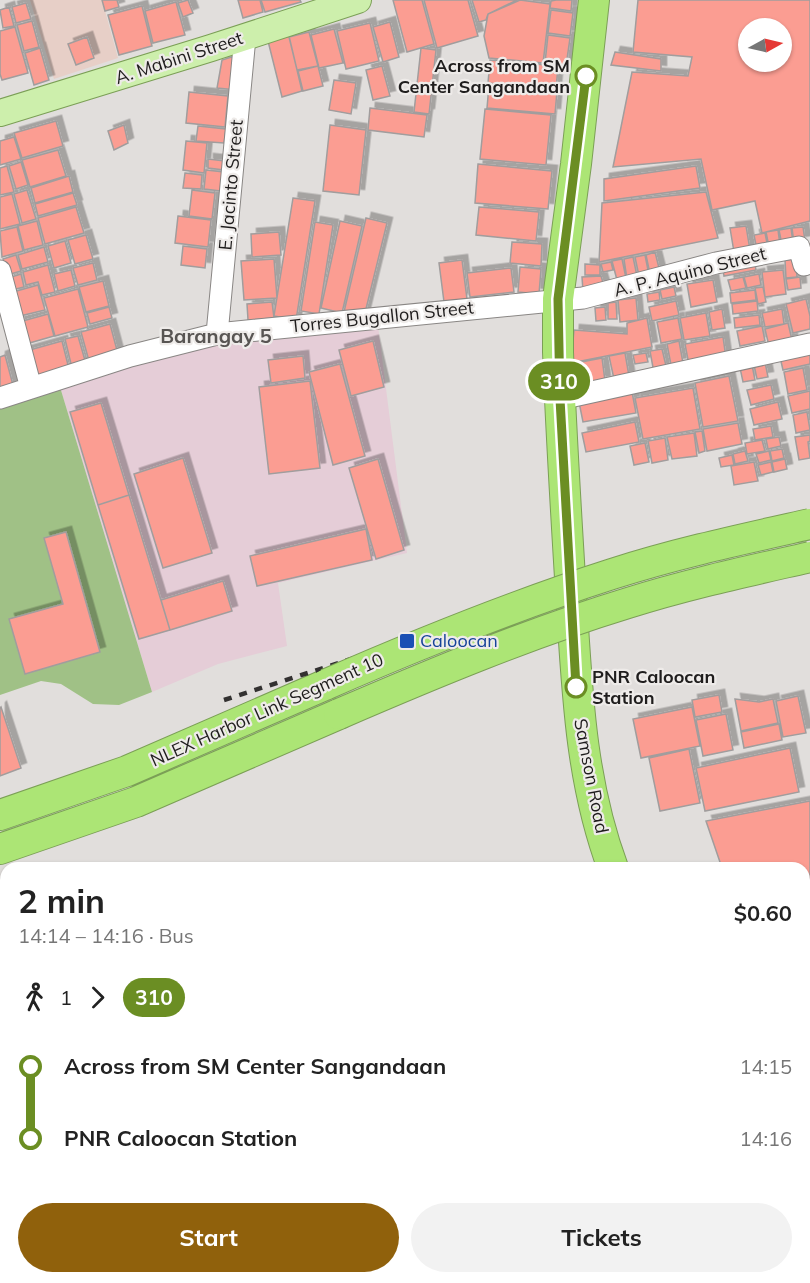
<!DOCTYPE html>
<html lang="en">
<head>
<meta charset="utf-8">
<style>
  :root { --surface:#fff; --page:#f2f2f2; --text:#222; --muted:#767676; --accent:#90610c }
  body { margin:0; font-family:Mulish,sans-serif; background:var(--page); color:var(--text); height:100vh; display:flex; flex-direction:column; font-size:22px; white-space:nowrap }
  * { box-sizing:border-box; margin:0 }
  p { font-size:20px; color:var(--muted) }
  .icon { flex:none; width:33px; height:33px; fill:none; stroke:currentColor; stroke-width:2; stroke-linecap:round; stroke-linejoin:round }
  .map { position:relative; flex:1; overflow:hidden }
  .panel { position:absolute; left:0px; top:862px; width:810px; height:422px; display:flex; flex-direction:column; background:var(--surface); border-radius:18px 18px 0 0; box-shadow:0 2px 4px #0004 }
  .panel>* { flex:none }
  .badge { padding:0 12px; border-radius:20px; font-size:21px; line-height:39px }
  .needle { width:39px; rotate:82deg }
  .controls { position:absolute; left:738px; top:18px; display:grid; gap:12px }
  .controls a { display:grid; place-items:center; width:54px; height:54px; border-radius:50%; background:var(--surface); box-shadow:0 2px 4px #0004; font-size:30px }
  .map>.badge { position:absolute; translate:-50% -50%; box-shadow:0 0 0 3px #fff }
  .legs { display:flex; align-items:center; gap:9px; height:66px; padding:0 18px; font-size:20px }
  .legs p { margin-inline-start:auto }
  .summary { display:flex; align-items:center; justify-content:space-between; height:102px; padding:0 18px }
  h1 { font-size:33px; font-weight:700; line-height:45px }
  .action { display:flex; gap:12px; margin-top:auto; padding:12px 18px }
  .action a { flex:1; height:69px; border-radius:36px; background:var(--accent); color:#fff; font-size:24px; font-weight:700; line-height:69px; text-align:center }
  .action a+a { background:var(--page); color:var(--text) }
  ul { padding:0 18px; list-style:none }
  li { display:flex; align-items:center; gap:21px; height:72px; font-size:22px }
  li i { display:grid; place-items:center; width:9px; height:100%; margin:0 8px; background:currentColor }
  li i::after { content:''; width:15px; height:15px; margin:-8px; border:4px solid; border-radius:50%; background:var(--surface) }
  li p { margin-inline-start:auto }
  li:first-child i { background:linear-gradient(#0000 50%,currentColor 0) }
  li:last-child i { background:linear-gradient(currentColor 50%,#0000 0) }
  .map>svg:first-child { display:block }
  .commercial { fill:#e7cfc7 }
  .education { fill:#e5cdd7 }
  .green { fill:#a0c186 }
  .building { fill:#fb9d92; stroke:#a19d9d; stroke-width:1.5; fill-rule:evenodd; filter:url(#shadow) }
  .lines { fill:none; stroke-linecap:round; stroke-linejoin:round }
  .minor-casing { stroke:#898684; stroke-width:23 }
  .major-casing { stroke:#7b9f56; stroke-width:28 }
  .highway-casing { stroke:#7b9f56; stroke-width:32 }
  .minor { stroke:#fff; stroke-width:21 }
  .major { stroke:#cdefac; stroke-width:26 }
  .highway { stroke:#ace575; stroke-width:30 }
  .rail { stroke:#333131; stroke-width:4.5; stroke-dasharray:8 8; stroke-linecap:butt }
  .highway-bridge-casing { stroke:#7b9f56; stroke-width:32; stroke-linecap:butt }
  .highway-bridge { stroke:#ace575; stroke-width:30 }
  .line-1-casing { stroke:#fff; stroke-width:14 }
  .line-1 { stroke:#6b8e23; stroke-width:9 }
  .stop-1-dot { fill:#fff; stroke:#6b8e23; stroke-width:3 }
  .transit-dot { fill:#1a4fb4; stroke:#eeebe9; stroke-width:2 }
  .labels { text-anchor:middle; stroke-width:4.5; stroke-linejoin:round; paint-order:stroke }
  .street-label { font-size:18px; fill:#1f1d1d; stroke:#eeebe9 }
  .stop-label { font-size:18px; font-weight:bold; fill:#1f1d1d; stroke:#eeebe9; text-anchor:end }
  .transit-label { font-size:18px; fill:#164399; stroke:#eeebe9; text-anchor:start }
  .neighbourhood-label { font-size:20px; font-weight:bold; fill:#585553; stroke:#eeebe9 }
</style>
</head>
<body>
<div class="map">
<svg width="810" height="1283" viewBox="0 0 810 1283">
  <defs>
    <filter id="shadow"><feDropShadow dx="5.5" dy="-5.5" stdDeviation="0" flood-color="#0004"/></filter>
  </defs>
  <rect width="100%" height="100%" fill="#e1dedc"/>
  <path class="commercial" d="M 30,0 L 102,0 L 118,58 L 54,79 Z"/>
  <path class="education" d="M 378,326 L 407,553 L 278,583 L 287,646 L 218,664 L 152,692 L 60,387 L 214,342 Z
    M 810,1007 L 810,1248 L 804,1241 L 804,1009 Z
    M 804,1243 L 810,1250 L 810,1283 L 733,1283 L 734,1278 L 804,1278 Z"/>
  <path class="green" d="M 60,387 L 152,692 L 119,705 L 93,704 L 61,684 L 41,681 L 0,695 L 0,406 Z
    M 6,1082 L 6,1150 L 0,1152 L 0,1085 Z"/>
  <path class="building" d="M 102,0 L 117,0 L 119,7 L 105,11 Z
    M 188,0 L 193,13 L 183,17 L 178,3 Z
    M 238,0 L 260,0 L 263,12 L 243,18 Z
    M 261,0 L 300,0 L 301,2 L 265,12 Z
    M 393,0 L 422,0 L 434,44 L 407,52 Z
    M 424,0 L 468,0 L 478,36 L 437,48 Z
    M 472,0 L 517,0 L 488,14 L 486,20 L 479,22 Z
    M 520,0 L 550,4 L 543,63 L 489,58 L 484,36 L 488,14 Z
    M 556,0 L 572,0 L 571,11 L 550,8 L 551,1 Z
    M 638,0 L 810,0 L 810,221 L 762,233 L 755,201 L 712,210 L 701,159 L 613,167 L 632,72 L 688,76 L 692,57 L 633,52 ZM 748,28 L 782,28 L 782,62 L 748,62 Z
    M 176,2 L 185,35 L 153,43 L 145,11 Z
    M 26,3 L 31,19 L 16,23 L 12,7 Z
    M 142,6 L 152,46 L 119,55 L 108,15 Z
    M 9,7 L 14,26 L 3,28 L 0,10 Z
    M 551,10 L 573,13 L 570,36 L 548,33 Z
    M 32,21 L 39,47 L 24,51 L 17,25 Z
    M 390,22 L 399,57 L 383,62 L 373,27 Z
    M 370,23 L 379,61 L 346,69 L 337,31 Z
    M 15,27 L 28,73 L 2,80 L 0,74 L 0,31 Z
    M 334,29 L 343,63 L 319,68 L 311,35 Z
    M 309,32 L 318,66 L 297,70 L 289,37 Z
    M 548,35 L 570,38 L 566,66 L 545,63 Z
    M 289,36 L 302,91 L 282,97 L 268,41 Z
    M 87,37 L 94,58 L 76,65 L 68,44 Z
    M 40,48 L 49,80 L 34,85 L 25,53 Z
    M 421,48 L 436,50 L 429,114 L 414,112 Z
    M 615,52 L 661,59 L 661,71 L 611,65 Z
    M 241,54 L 237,90 L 217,88 L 222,60 Z
    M 490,60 L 558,66 L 556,90 L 488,83 Z
    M 318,66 L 323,86 L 303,91 L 298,71 Z
    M 382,66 L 390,96 L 373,100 L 366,70 Z
    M 334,80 L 356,83 L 351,114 L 329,110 Z
    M 489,85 L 557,91 L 555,114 L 487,108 Z
    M 189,92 L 228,96 L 225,127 L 186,123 Z
    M 370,108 L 427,115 L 424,137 L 368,130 Z
    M 485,109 L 551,115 L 546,165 L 480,159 Z
    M 56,121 L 63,146 L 22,158 L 14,133 Z
    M 124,125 L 128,143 L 114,150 L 108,131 Z
    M 330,125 L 366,130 L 359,195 L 323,191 Z
    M 198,126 L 226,129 L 224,143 L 196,141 Z
    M 14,137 L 21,159 L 0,165 L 0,141 Z
    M 186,141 L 207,143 L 204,173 L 183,170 Z
    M 58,150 L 66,176 L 30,187 L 22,160 Z
    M 208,159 L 225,161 L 224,170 L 208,168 Z
    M 21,162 L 28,185 L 16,189 L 9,166 Z
    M 478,164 L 552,171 L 548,209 L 475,203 Z
    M 7,166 L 14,192 L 0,195 L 0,168 Z
    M 696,166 L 700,188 L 604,201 L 604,179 Z
    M 206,170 L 224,172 L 221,191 L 204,189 Z
    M 185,173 L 202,175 L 201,189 L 183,188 Z
    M 69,176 L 73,192 L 35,203 L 31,188 Z
    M 27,190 L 36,219 L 22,223 L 14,194 Z
    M 192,190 L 215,193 L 212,219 L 189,216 Z
    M 706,192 L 718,238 L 599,262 L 602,203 Z
    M 73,193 L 77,205 L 38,216 L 35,204 Z
    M 12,194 L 20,224 L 0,229 L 0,197 Z
    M 293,198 L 315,201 L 296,320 L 274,316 Z
    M 76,207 L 84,233 L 45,244 L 38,218 Z
    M 479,207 L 539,212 L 536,241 L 476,235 Z
    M 178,216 L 211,220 L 208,247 L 175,243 Z
    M 366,218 L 387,223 L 364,317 L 344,312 Z
    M 37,221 L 43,245 L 24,250 L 18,226 Z
    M 340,221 L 362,226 L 342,313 L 321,308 Z
    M 315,222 L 333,225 L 319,314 L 301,311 Z
    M 746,226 L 750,250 L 734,252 L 730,228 Z
    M 17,227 L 23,251 L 2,257 L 0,231 Z
    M 803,227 L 805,241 L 794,243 L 792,228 Z
    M 791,228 L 793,243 L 782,245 L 779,230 Z
    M 778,230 L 780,245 L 769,247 L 766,232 Z
    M 279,232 L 281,255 L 252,257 L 251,234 Z
    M 765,233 L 768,248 L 757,250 L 754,235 Z
    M 86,235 L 93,259 L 75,264 L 68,240 Z
    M 65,241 L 71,263 L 54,268 L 48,246 Z
    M 512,242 L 542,244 L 541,266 L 510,263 Z
    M 183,246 L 207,249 L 205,268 L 181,265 Z
    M 44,247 L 48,262 L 22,269 L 18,255 Z
    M 655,252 L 660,272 L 650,274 L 646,255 Z
    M 16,255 L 21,271 L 7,275 L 3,259 Z
    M 645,255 L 649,275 L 639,276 L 635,257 Z
    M 633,257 L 637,276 L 627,279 L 624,259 Z
    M 274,259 L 277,298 L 244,300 L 241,261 Z
    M 622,259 L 626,278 L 617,280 L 612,261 Z
    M 754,259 L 756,270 L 724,276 L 722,265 Z
    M 796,259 L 797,277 L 786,278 L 785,260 Z
    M 462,260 L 467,299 L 444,302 L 439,263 Z
    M 611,262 L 613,270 L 603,272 L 601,264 Z
    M 93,263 L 97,280 L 78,285 L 73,268 Z
    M 585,264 L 600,265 L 600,275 L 585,275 Z
    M 48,265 L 55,292 L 42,295 L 38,282 L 26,285 L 23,272 Z
    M 520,267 L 541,269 L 539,294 L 518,292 Z
    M 511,268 L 514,292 L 470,297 L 467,273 Z
    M 71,270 L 75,286 L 58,291 L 54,274 Z
    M 783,270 L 786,294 L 765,297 L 762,272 Z
    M 21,274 L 24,287 L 12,290 L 8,278 Z
    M 759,274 L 761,285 L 747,288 L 744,277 Z
    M 601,276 L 604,286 L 583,291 L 582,277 Z
    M 743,277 L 746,288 L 731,291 L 728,280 Z
    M 800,277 L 801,288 L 788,290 L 786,279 Z
    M 713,280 L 717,302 L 691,307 L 687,284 Z
    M 103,281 L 109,306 L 86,312 L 79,287 Z
    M 38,285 L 45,310 L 20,316 L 13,292 Z
    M 674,287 L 676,296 L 662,299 L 660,290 Z
    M 763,287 L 766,302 L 758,304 L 755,288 Z
    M 78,289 L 88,327 L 55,336 L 44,298 Z
    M 755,290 L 756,300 L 731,303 L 730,293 Z
    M 659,292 L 660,300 L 648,302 L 647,294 Z
    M 636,298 L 638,320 L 620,322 L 618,300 Z
    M 806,299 L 810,316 L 810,329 L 793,333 L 786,304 Z
    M 676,301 L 679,315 L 652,321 L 649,307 Z
    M 757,301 L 758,311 L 733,314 L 732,304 Z
    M 272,302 L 274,318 L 248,320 L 247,304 Z
    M 616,302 L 617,319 L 608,319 L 608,303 Z
    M 109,307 L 112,318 L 90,324 L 87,313 Z
    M 605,307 L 606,320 L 596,321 L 595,308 Z
    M 722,309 L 725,328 L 712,330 L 709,312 Z
    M 782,309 L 784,324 L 765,327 L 762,313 Z
    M 706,313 L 710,336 L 684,340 L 680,318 Z
    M 48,314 L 54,336 L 26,344 L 19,322 Z
    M 759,315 L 760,325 L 735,328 L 734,318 Z
    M 647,318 L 652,347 L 571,363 L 574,330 L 627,334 L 627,323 Z
    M 678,318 L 682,339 L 661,343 L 657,322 Z
    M 788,323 L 792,340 L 769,346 L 765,329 Z
    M 110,324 L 118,354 L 89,361 L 81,332 Z
    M 762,326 L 765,341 L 740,346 L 737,331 Z
    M 78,336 L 86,364 L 72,368 L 65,339 Z
    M 723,337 L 726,358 L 689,365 L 685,344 Z
    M 62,341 L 69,369 L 34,379 L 26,351 Z
    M 373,341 L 384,387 L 351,396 L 339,350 Z
    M 679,341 L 683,363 L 671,365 L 667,344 Z
    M 810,342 L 810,364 L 783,370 L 778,348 Z
    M 662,349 L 667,370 L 654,373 L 650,351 Z
    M 625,353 L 629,376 L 614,379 L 609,356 Z
    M 646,353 L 648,362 L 635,364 L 633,355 Z
    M 5,355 L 14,389 L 0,393 L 0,357 Z
    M 303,356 L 305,378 L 271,383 L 268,360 Z
    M 764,357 L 768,377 L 757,379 L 753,360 Z
    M 602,358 L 605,381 L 580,386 L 576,363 Z
    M 751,360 L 755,380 L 743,382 L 739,363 Z
    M 340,364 L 365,456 L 333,465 L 309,372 Z
    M 803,368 L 807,390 L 788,394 L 784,372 Z
    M 729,376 L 738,421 L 703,427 L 695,383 Z
    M 310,381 L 320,468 L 269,474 L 259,387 Z
    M 771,385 L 774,399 L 751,405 L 747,390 Z
    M 693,388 L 700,429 L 643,439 L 635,398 Z
    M 810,391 L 810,409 L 792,413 L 788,396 Z
    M 632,392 L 636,413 L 583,422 L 579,402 Z
    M 778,402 L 782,419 L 754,425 L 750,409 Z
    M 101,403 L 129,495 L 98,505 L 70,412 Z
    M 807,412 L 810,430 L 796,433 L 793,415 Z
    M 635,422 L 639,442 L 586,452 L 582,433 Z
    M 738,423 L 742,444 L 707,451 L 703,429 Z
    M 771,426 L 773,437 L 755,440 L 753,429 Z
    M 702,431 L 705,451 L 699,453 L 695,432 Z
    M 694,433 L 697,456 L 672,459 L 667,437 Z
    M 810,435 L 810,441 L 808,442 L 810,458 L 799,460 L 795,437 Z
    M 779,437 L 781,446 L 768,449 L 766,439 Z
    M 665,438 L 668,460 L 652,463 L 648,441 Z
    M 762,440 L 765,451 L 747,454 L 745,443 Z
    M 645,443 L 649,462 L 634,465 L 630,446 Z
    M 782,449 L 784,458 L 772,461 L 770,451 Z
    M 745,451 L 748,461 L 735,464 L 733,454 Z
    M 769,451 L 771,460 L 759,463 L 756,454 Z
    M 732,455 L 734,465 L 721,467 L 719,458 Z
    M 183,458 L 212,553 L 163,568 L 134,474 Z
    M 378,459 L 404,550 L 376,559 L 349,468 Z
    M 785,459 L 787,469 L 774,472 L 772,462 Z
    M 754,462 L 758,481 L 734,485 L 731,466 Z
    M 771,462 L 773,472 L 761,475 L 758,465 Z
    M 129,495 L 170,630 L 139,639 L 98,505 Z
    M 366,529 L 372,560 L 257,586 L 250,556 Z
    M 66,532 L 100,652 L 25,674 L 9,619 L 63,604 L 44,538 Z
    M 223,581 L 232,611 L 170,630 L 161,600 Z
    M 719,695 L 722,712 L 695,717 L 692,700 Z
    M 798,696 L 806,733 L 783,737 L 776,701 Z
    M 735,699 L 759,702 L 773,699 L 778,723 L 741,731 Z
    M 1,707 L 21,768 L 0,776 L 0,708 Z
    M 692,707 L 700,746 L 641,758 L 633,719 Z
    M 726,714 L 733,750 L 703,756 L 696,720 Z
    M 779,724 L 782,740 L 744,748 L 741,732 Z
    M 790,748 L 799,792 L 705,811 L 696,768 Z
    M 689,749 L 700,803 L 660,811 L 649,758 Z
    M 810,801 L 810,880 L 804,882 L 804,868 L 722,868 L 706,821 Z
    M 810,890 L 810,937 L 804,918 L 804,892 Z
    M 804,926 L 810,946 L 810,971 L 804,973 Z
    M 810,1021 L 810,1097 L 804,1099 L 804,1023 Z
    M 804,1250 L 810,1256 L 810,1271 L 808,1273 L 804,1270 Z
    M 667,1278 L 691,1278 L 691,1283 L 667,1283 Z"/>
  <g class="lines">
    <g class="minor-casing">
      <path id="minor" d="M 0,271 L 31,388
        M 217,334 L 245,37
        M 0,398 L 130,356 L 217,334 L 583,298 L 716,263 L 799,247 L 804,265 L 810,263
        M 560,399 L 810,344
        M 804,994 L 810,992
        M 246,1278 L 248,1283
        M 582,1283 L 596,1278"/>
    </g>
    <g class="major-casing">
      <path id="major" d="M 0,113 L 211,48 L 358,0"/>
    </g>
    <g class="highway-casing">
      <path id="highway" d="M 594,0 L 576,164 L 558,299 L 558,352 C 561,432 566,513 571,594 C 577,688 580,780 613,868
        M 0,815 L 127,771 L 327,684
        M 0,849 L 136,802 L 339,714
        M 719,1283 L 720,1278"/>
    </g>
    <use href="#minor" class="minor"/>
    <use href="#major" class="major"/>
    <use href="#highway" class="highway"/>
    <path class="rail" d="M 224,700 L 407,641 L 571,597 L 613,583 L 661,561 L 711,543 L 810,520"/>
    <g class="highway-bridge-casing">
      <path id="highway-bridge" d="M 327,684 C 421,643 515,605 612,574 C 677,553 743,539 810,524
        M 339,714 C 434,673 530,633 628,603 C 688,584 749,571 810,557"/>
    </g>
    <use href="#highway-bridge" class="highway-bridge"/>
  </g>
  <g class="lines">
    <g class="line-1-casing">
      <path id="line-1" d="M 576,687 L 560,399 L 558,299 L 586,76"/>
    </g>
    <use href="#line-1" class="line-1"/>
  </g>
  <g class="stop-1-dot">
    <circle cx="586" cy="76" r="10"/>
    <circle cx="576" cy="687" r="10"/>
  </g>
  <rect class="transit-dot" x="399" y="633" width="16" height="16" rx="3"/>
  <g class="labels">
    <g class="street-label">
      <text transform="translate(179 58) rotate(-18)" y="6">A. Mabini Street</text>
      <text transform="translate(231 185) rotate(-85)" y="6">E. Jacinto Street</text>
      <text transform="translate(690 272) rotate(-14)" y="6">A. P. Aquino Street</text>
      <text transform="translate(382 317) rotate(-6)" y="6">Torres Bugallon Street</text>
      <text transform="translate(267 710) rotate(-24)" y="6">NLEX Harbor Link Segment 10</text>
      <text transform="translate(591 776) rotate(79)" y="6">Samson Road</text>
    </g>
    <g class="stop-label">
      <text x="570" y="72">Across from SM<tspan x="570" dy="21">Center Sangandaan</tspan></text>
      <text x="592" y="683" text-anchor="start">PNR Caloocan<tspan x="592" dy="21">Station</tspan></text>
    </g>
    <g class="transit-label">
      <text x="420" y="647">Caloocan</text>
    </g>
    <g class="neighbourhood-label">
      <text x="216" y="343">Barangay 5</text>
    </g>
  </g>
</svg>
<div class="controls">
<a><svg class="needle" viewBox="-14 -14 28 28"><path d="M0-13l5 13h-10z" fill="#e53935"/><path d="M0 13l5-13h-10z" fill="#767676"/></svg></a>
</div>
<b class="badge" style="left:559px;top:381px;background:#6b8e23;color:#fff">310</b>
<section class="panel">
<div class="summary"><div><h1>2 min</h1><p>14:14 – 14:16 · Bus</p></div><b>$0.60</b></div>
<div class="legs"><svg class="icon" aria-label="walk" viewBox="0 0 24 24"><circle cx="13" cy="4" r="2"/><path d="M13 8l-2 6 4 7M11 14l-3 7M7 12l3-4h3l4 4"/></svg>1<svg class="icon" aria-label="forward" viewBox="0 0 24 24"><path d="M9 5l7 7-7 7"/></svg><b class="badge" style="background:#6b8e23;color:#fff">310</b></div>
<ul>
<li><i style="color:#6b8e23"></i><b>Across from SM Center Sangandaan</b><p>14:15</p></li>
<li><i style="color:#6b8e23"></i><b>PNR Caloocan Station</b><p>14:16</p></li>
</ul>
<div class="action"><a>Start</a><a>Tickets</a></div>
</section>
</div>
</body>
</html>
